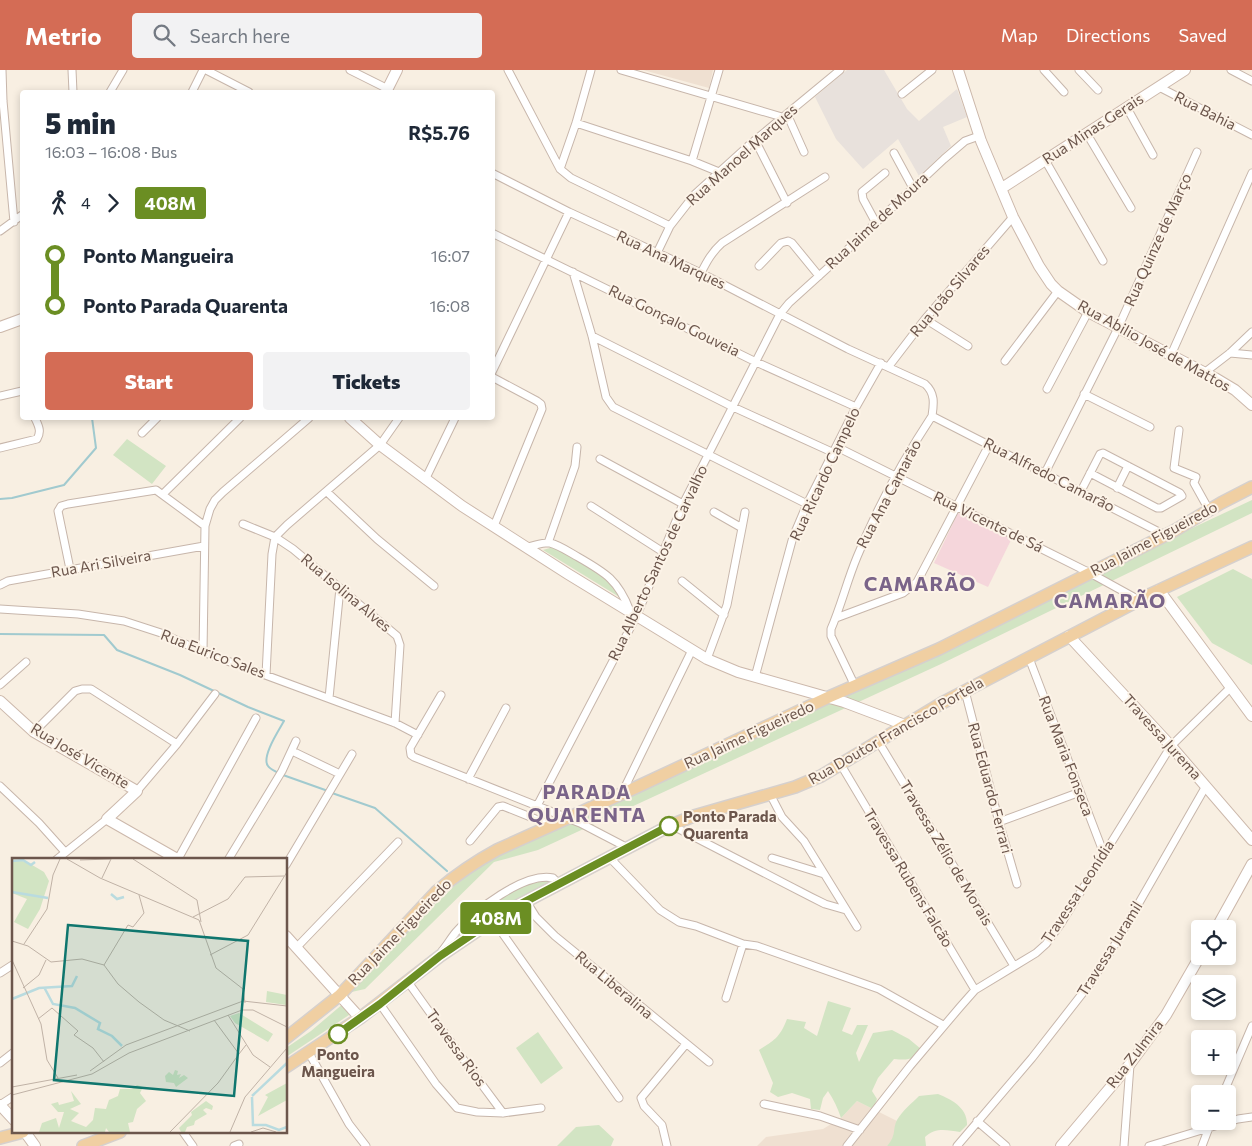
<!DOCTYPE html>
<html lang="en">
<head>
<meta charset="utf-8">
<style>
  :root { --surface:#fff; --page:#f2f2f3; --text:#1f2937; --muted:#747a83; --accent:#d46c55 }
  body { margin:0; font-family:Commissioner,sans-serif; background:var(--page); color:var(--text); height:100vh; display:flex; flex-direction:column; font-size:19px; white-space:nowrap }
  * { box-sizing:border-box; margin:0 }
  p { font-size:16px; color:var(--muted) }
  .icon { flex:none; width:28px; height:28px; fill:none; stroke:currentColor; stroke-width:2; stroke-linecap:round; stroke-linejoin:round }
  .map { position:relative; flex:1; overflow:hidden }
  .sheet { position:absolute; left:20px; top:20px; width:475px; height:330px; display:flex; flex-direction:column; background:var(--surface); border-radius:5px; box-shadow:0 2px 8px #0003 }
  .sheet>* { flex:none }
  .badge { padding:0 10px; border-radius:4px; font-size:18px; line-height:32px }
  .controls { position:absolute; left:1191px; top:850px; display:grid; gap:10px }
  .controls a { display:grid; place-items:center; width:45px; height:45px; border-radius:5px; background:var(--surface); box-shadow:0 2px 8px #0003; font-size:25px }
  .map>.badge { position:absolute; translate:-50% -50%; box-shadow:0 0 0 2px #fff }
  .legs { display:flex; align-items:center; gap:8px; height:55px; padding:0 25px; font-size:16px }
  .legs p { margin-inline-start:auto }
  .headline { display:flex; align-items:center; justify-content:space-between; height:85px; padding:0 25px }
  h1 { font-size:28px; font-weight:800; line-height:38px }
  .primary-button { display:flex; gap:10px; margin-top:auto; padding:10px 25px }
  .primary-button a { flex:1; height:58px; border-radius:5px; background:var(--accent); color:#fff; font-size:20px; font-weight:800; line-height:58px; text-align:center }
  .primary-button a+a { background:var(--page); color:var(--text) }
  ul { padding:0 25px; list-style:none }
  li { display:flex; align-items:center; gap:18px; height:50px; font-size:19px }
  li i { display:grid; place-items:center; width:8px; height:100%; margin:0 6px; background:currentColor }
  li i::after { content:''; width:12px; height:12px; margin:-6px; border:4px solid; border-radius:50%; background:var(--surface) }
  li p { margin-inline-start:auto }
  li:first-child i { background:linear-gradient(#0000 50%,currentColor 0) }
  li:last-child i { background:linear-gradient(currentColor 50%,#0000 0) }
  header { display:flex; align-items:center; gap:30px; box-sizing:border-box; height:70px; padding:0 25px; background:var(--accent); color:#fff }
  header strong { font-size:24px }
  nav { display:flex; gap:28px; margin-inline-start:auto; font-size:18px }
  .search { width:350px; height:45px; background:var(--page); display:flex; align-items:center; gap:12px; box-sizing:border-box; padding:0 18px; border-radius:5px; color:var(--muted); font-size:19px }
  .map>svg:first-child { display:block }
  .residential { fill:#efe0d1 }
  .industrial { fill:#e8e1dc }
  .medical { fill:#f5d6db }
  .green { fill:#d2e4c3 }
  .lines { fill:none; stroke-linecap:round; stroke-linejoin:round }
  .stream { stroke:#a1cacf; stroke-width:2 }
  .street-casing { stroke:#c7b6ab; stroke-width:9 }
  .secondary-casing { stroke:#ccb8ab; stroke-width:12 }
  .primary-casing { stroke:#d6d0cd; stroke-width:14 }
  .street { stroke:#fff; stroke-width:7 }
  .secondary { stroke:#fff; stroke-width:10 }
  .primary { stroke:#f0cfa2; stroke-width:11 }
  .line-1-casing { stroke:#fff; stroke-width:11 }
  .line-1 { stroke:#6b8e23; stroke-width:8 }
  .stop-1-dot { fill:#fff; stroke:#6b8e23; stroke-width:2.5 }
  .labels { text-anchor:middle; stroke-width:4; stroke-linejoin:round; paint-order:stroke }
  .street-label { font-size:15px; fill:#6c564c; stroke:#fcf3e7 }
  .stop-label { font-size:15px; font-weight:bold; fill:#6c564c; stroke:#fcf3e7; text-anchor:start }
  .district-label { font-size:20px; font-weight:bold; letter-spacing:1px; fill:#7a6489; stroke:#fcf3e7 }
  .inset-river { fill:none; stroke:#b9dbdf; stroke-width:2.5 }
  .inset-road { fill:none; stroke:#c0b2a6; stroke-width:1 }
  .view { fill:#0f766e; fill-opacity:0.15; stroke:#0f766e; stroke-width:2.5 }
  .inset-edge { fill:none; stroke:#6c564c; stroke-width:2.5 }
</style>
</head>
<body>
<header>
<strong>Metrio</strong>
<div class="search"><svg class="icon" aria-label="search" viewBox="0 0 24 24"><circle cx="10" cy="10" r="6"/><path d="M15 15l6 6"/></svg>Search here</div>
<nav><a>Map</a><a>Directions</a><a>Saved</a></nav>
</header>
<div class="map">
<svg width="1252" height="1076" viewBox="0 0 1252 1076">
  <rect width="100%" height="100%" fill="#f8efe2"/>
  <path class="residential" d="M 643,0 L 713,0 L 709,18 Z
    M 857,1031 L 897,1051 L 894,1069 L 887,1076 L 757,1076 L 766,1067 L 823,1059 L 841,1048 Z"/>
  <path class="industrial" d="M 847,0 L 884,0 L 907,39 L 919,51 L 957,19 L 967,47 L 943,57 L 951,76 L 919,106 L 898,69 L 863,99 L 836,69 L 815,27 Z"/>
  <path class="medical" d="M 958,443 L 1012,468 L 988,517 L 934,493 Z"/>
  <path class="green" d="M 127,369 L 166,396 L 152,414 L 113,385 Z
    M 1252,430 L 1252,443 L 941,594 L 538,780 L 494,792 L 365,919 L 347,923 L 406,862 L 469,802 L 532,768 Z
    M 553,477 C 577,490 606,502 621,528 L 543,480 Z
    M 1233,499 L 1252,509 L 1252,595 L 1212,573 L 1177,527 Z
    M 548,811 L 549,814 L 449,877 C 466,848 513,812 548,811 Z
    M 828,931 L 851,938 L 842,961 L 852,965 L 857,955 L 868,955 L 856,983 L 859,992 L 873,963 L 892,960 L 909,969 L 921,979 C 913,991 907,990 894,989 L 878,1008 L 872,1021 L 877,1029 L 873,1039 L 857,1031 L 841,1048 C 838,1039 834,1030 828,1021 L 823,1028 L 820,1040 L 811,1039 L 810,1029 L 792,1023 L 778,1027 L 770,1022 L 773,1013 L 759,980 C 775,970 780,967 787,949 L 806,952 L 804,958 L 817,966 Z
    M 344,933 L 352,943 L 286,987 L 286,978 L 311,961 Z
    M 538,962 L 563,998 L 541,1014 L 516,978 Z
    M 938,1024 C 951,1029 968,1038 967,1055 L 960,1062 C 947,1060 935,1057 925,1067 L 926,1076 L 887,1076 C 897,1065 892,1060 897,1050 C 902,1041 912,1033 919,1026 Z
    M 599,1055 L 614,1069 L 611,1076 L 557,1076 L 576,1057 Z"/>
  <g class="lines">
    <path class="stream" d="M 0,429 L 12,428 L 64,415 L 96,378 L 92,348
      M 0,564 L 104,565 L 117,580 L 180,605 L 248,637 L 284,651 C 279,660 261,687 268,696 C 270,699 275,701 278,703
      M 283,705 L 328,721
      M 332,723 L 375,738 L 447,801"/>
    <g class="street-casing">
      <path id="street" d="M 2,0 L 3,31 L 14,152
        M 72,0 L 73,22
        M 206,0 L 249,22
        M 350,0 L 388,19
        M 508,0 L 560,99 L 571,108 L 670,156
        M 621,0 L 782,47
        M 1044,0 L 1064,22
        M 1079,0 L 1098,20
        M 1231,0 L 1252,11
        M 1159,17 L 1252,65
        M 110,22 L 123,0
        M 192,22 L 203,0
        M 902,24 L 932,0
        M 1127,38 L 1153,85
        M 787,44 L 804,82
        M 576,53 L 692,91 L 719,102
        M 1087,64 L 1131,138
        M 755,70 L 787,133
        M 894,83 L 913,118
        M 1045,90 L 1103,191
        M 692,91 L 719,0
        M 560,99 L 576,53 L 591,0
        M 492,103 L 569,142 L 701,203 L 848,279 L 925,314 C 935,323 934,333 932,346 C 903,390 877,438 857,487 C 847,511 841,536 831,559 L 831,566 L 855,616
        M 876,153 L 863,129 L 862,122 L 885,103
        M 0,161 L 22,145
        M 492,163 L 756,292 L 856,337
        M 657,183 L 670,156 L 695,124 L 748,76 L 840,0
        M 759,196 L 781,173 L 788,171 L 792,173 L 819,206
        M 573,202 L 592,266 L 606,327 L 613,337 L 807,434
        M 701,203 C 707,191 712,182 722,173 L 825,107
        M 925,249 L 968,276
        M 592,266 L 733,337 L 834,383
        M 1230,283 L 1252,285
        M 1171,285 L 1252,103
        M 1005,291 L 1058,221
        M 889,296 L 925,249 L 1013,147
        M 492,302 L 569,142
        M 1204,303 L 1230,283 L 1252,262
        M 492,307 L 537,331 L 541,334 L 542,339 L 494,456
        M 1047,319 L 1088,242
        M 1084,324 L 1150,357
        M 0,326 L 22,321
        M 932,346 L 1165,465
        M 1179,360 L 1174,398 L 1196,407 L 1194,413 L 1209,440
        M 142,363 L 157,348
        M 837,377 L 1090,503 L 1139,530
        M 0,378 L 37,369 C 42,361 38,355 35,348
        M 600,389 L 683,434
        M 1045,403 L 1118,258 L 1197,82
        M 425,410 L 455,348
        M 1117,418 L 1128,396
        M 1081,421 L 1100,384 L 1103,383 L 1180,423 L 1182,426 L 1161,438 L 1157,438 L 1090,403
        M 327,422 L 377,469 L 434,516
        M 163,424 L 240,348
        M 591,436 L 663,482
        M 243,454 L 275,467 L 293,479 L 397,566 L 400,575 L 395,653
        M 742,458 L 745,442
        M 548,473 L 575,396 L 577,377
        M 527,477 C 534,476 543,472 550,473 C 559,475 569,482 578,487 C 606,503 618,510 630,541
        M 70,499 L 58,441 L 61,436 L 68,434 L 156,420 L 205,456
        M 682,511 L 724,545
        M 0,515 L 8,511 L 204,476
        M 0,539 L 78,544 L 124,551 L 161,563 L 203,582 L 395,653 L 418,665
        M 836,548 L 903,523 L 917,512 L 989,375
        M 203,582 L 205,456 L 210,439 L 215,430 L 223,422 L 309,348
        M 1029,588 L 1104,784
        M 707,589 L 727,535 L 742,458 L 714,442
        M 266,605 L 272,484 L 275,467 L 287,455 L 380,375 L 399,348
        M 755,607 L 793,467 L 807,434 L 856,337 L 881,293
        M 0,615 L 26,592
        M 965,621 L 999,752 L 1017,814
        M 441,625 L 410,678 L 411,685 L 414,687 L 580,753 L 628,778
        M 329,628 L 340,518
        M 34,662 L 75,621 L 82,619 L 91,619 L 177,674
        M 878,671 L 1014,896
        M 292,681 L 340,704
        M 841,695 L 975,920
        M 468,709 L 506,638
        M 0,716 L 39,753 L 65,782
        M 137,721 L 177,674 L 215,624
        M 622,723 L 692,580
        M 770,724 L 782,747 L 804,771 L 857,857
        M 537,736 L 637,545 L 683,434 L 780,244 L 789,233 L 831,195 L 944,89 L 965,71 L 979,66
        M 999,752 L 1080,722
        M 671,755 L 811,827 L 825,834 L 846,840
        M 470,771 L 498,737 L 503,736 L 553,756
        M 610,788 L 660,840 L 679,852 L 696,856 L 743,874 L 757,876 L 879,919 L 943,955
        M 772,788 L 824,804
        M 178,789 L 256,648
        M 56,790 L 107,749
        M 228,790 L 282,701 L 296,671
        M 286,795 L 352,684
        M 526,831 L 536,847 L 555,866 L 709,992
        M 493,850 L 619,1028
        M 297,877 L 398,772
        M 442,881 C 447,875 451,868 456,862 C 474,841 524,802 553,808 L 559,814
        M 0,903 L 14,894
        M 408,912 L 471,1000 L 503,1043
        M 726,928 L 743,874
        M 380,934 L 436,1014 L 457,1038 L 477,1042 L 503,1043 L 541,1038
        M 309,983 L 349,1054 L 366,1076
        M 0,993 L 14,982
        M 1223,1024 L 1252,956
        M 764,1034 L 820,1046 L 860,1060
        M 0,1035 L 14,1026
        M 977,1051 L 1006,1076
        M 183,1062 L 193,1076
        M 234,1076 L 239,1074
        M 667,1076 L 662,1055 L 644,1036 L 641,1028 L 686,974
        M 847,1076 L 910,996 L 960,937 L 975,920 L 1036,883 L 1046,874 L 1062,852 L 1171,676 L 1231,617
        M 957,1076 L 1032,988 L 1089,915 L 1116,873 L 1206,716
        M 1124,1076 L 1130,995
        M 1149,1076 L 1238,1049 L 1252,1047
        M 1202,1076 L 1210,1055"/>
    </g>
    <g class="secondary-casing">
      <path id="secondary" d="M 958,0 L 981,71 L 1013,147 L 1039,196 L 1051,214 L 1058,221 L 1088,242 L 1215,308 L 1235,320 L 1252,335
        M 386,22 L 397,0
        M 1002,118 L 1185,0
        M 0,257 L 22,249
        M 350,348 L 380,375 L 462,436 L 568,504 L 707,589 L 738,602 L 844,632 L 905,655
        M 1159,520 L 1252,646
        M 1069,566 L 1171,676 L 1252,770
        M 0,631 L 34,662 L 137,721 L 107,749 L 179,790
        M 1216,859 L 1252,794
        M 286,866 L 360,948
        M 0,1035 L 14,1050
        M 25,1062 L 35,1076
        M 1061,1076 L 1130,994 L 1166,945 L 1200,886"/>
    </g>
    <g class="primary-casing">
      <path id="primary" d="M 286,968 L 340,925 L 437,821 C 456,805 475,792 497,780 L 637,717 L 829,627 L 939,579 L 1172,462 L 1221,433 L 1252,417
        M 286,997 L 360,948 L 440,886 L 502,844 L 671,755 L 694,746 L 795,717 L 821,706 L 942,633 L 1151,524 L 1252,477
        M 0,1068 L 23,1062
        M 83,1076 L 120,1062"/>
    </g>
    <use href="#street" class="street"/>
    <use href="#secondary" class="secondary"/>
    <use href="#primary" class="primary"/>
  </g>
  <g class="lines">
    <g class="line-1-casing">
      <path id="line-1" d="M 338,964 L 380,934 L 440,886 L 502,844 L 669,756"/>
    </g>
    <use href="#line-1" class="line-1"/>
  </g>
  <g class="stop-1-dot">
    <circle cx="669" cy="756" r="9"/>
    <circle cx="338" cy="964" r="9"/>
  </g>
  <g class="labels">
    <g class="street-label">
      <text transform="translate(1205 41) rotate(27)" y="5">Rua Bahia</text>
      <text transform="translate(1093 59) rotate(-33)" y="5">Rua Minas Gerais</text>
      <text transform="translate(742 85) rotate(-42)" y="5">Rua Manoel Marques</text>
      <text transform="translate(877 151) rotate(-43)" y="5">Rua Jaime de Moura</text>
      <text transform="translate(1158 170) rotate(-66)" y="5">Rua Quinze de Março</text>
      <text transform="translate(671 190) rotate(25)" y="5">Rua Ana Marques</text>
      <text transform="translate(950 221) rotate(-50)" y="5">Rua João Silvares</text>
      <text transform="translate(674 251) rotate(26)" y="5">Rua Gonçalo Gouveia</text>
      <text transform="translate(1154 276) rotate(29)" y="5">Rua Abilio José de Mattos</text>
      <text transform="translate(825 404) rotate(-65)" y="5">Rua Ricardo Campelo</text>
      <text transform="translate(1049 405) rotate(27)" y="5">Rua Alfredo Camarão</text>
      <text transform="translate(889 424) rotate(-62)" y="5">Rua Ana Camarão</text>
      <text transform="translate(988 452) rotate(26)" y="5">Rua Vicente de Sá</text>
      <text transform="translate(1154 469) rotate(-28)" y="5">Rua Jaime Figueiredo</text>
      <text transform="translate(658 493) rotate(-65)" y="5">Rua Alberto Santos de Carvalho</text>
      <text transform="translate(101 494) rotate(-10)" y="5">Rua Ari Silveira</text>
      <text transform="translate(346 523) rotate(40)" y="5">Rua Isolina Alves</text>
      <text transform="translate(213 584) rotate(21)" y="5">Rua Eurico Sales</text>
      <text transform="translate(896 661) rotate(-30)" y="5">Rua Doutor Francisco Portela</text>
      <text transform="translate(749 665) rotate(-25)" y="5">Rua Jaime Figueiredo</text>
      <text transform="translate(1162 667) rotate(48)" y="5">Travessa Jurema</text>
      <text transform="translate(80 686) rotate(31)" y="5">Rua José Vicente</text>
      <text transform="translate(1066 686) rotate(69)" y="5">Rua Maria Fonseca</text>
      <text transform="translate(990 718) rotate(75)" y="5">Rua Eduardo Ferrari</text>
      <text transform="translate(946 783) rotate(59)" y="5">Travessa Zélio de Morais</text>
      <text transform="translate(908 808) rotate(59)" y="5">Travessa Rubens Falcão</text>
      <text transform="translate(1078 822) rotate(-57)" y="5">Travessa Leonídia</text>
      <text transform="translate(400 862) rotate(-46)" y="5">Rua Jaime Figueiredo</text>
      <text transform="translate(1110 879) rotate(-58)" y="5">Travessa Juramil</text>
      <text transform="translate(614 915) rotate(40)" y="5">Rua Liberalina</text>
      <text transform="translate(456 978) rotate(54)" y="5">Travessa Rios</text>
      <text transform="translate(1135 984) rotate(-52)" y="5">Rua Zulmira</text>
    </g>
    <g class="stop-label">
      <text x="683" y="752">Ponto Parada<tspan x="683" dy="17">Quarenta</tspan></text>
      <text x="338" y="990" text-anchor="middle">Ponto<tspan x="338" dy="17">Mangueira</tspan></text>
    </g>
    <g class="district-label">
      <text x="920" y="521">CAMARÃO</text>
      <text x="1110" y="538">CAMARÃO</text>
      <text x="587" y="729">PARADA<tspan x="587" dy="23">QUARENTA</tspan></text>
    </g>
  </g>
  <g transform="translate(12 788)">
    <rect width="275" height="275" fill="#f8efe2"/>
    <path d="M 0,1 L 15,4 L 32,14 L 37,23 L 28,51 L 16,71 L 2,64 L 15,41 L 0,35 ZM 255,133 L 275,137 L 274,147 L 254,144 ZM 227,155 L 261,176 L 256,184 L 223,165 L 218,158 ZM 163,212 L 166,213 L 165,217 L 169,216 L 167,220 L 172,217 L 176,220 L 164,229 L 162,225 L 154,224 L 153,218 L 157,214 L 161,217 ZM 275,225 L 275,242 L 246,258 L 256,239 L 253,237 ZM 125,227 L 131,229 L 128,235 L 134,243 L 125,251 L 121,264 L 116,265 L 118,274 L 97,274 L 94,270 L 93,274 L 27,274 L 30,265 L 44,260 L 47,270 L 52,254 L 46,254 L 39,246 L 46,244 L 47,247 L 62,243 L 59,233 L 69,246 L 58,251 L 67,255 L 59,263 L 74,269 L 81,262 L 83,250 L 94,251 L 97,242 L 106,238 L 108,231 L 120,231 ZM 194,243 L 201,248 L 200,252 L 194,250 L 191,252 L 195,256 L 183,263 L 182,267 L 175,269 L 173,274 L 169,274 L 167,270 L 180,257 L 179,254 Z" fill="#d2e4c3"/>
    <path class="inset-river" d="M 0,3 L 11,2 L 19,7 L 23,4M 0,34 L 36,40M 99,36 L 105,41 L 112,39M 32,129 L 41,146 L 63,150 L 88,165 L 86,171 L 100,178 L 110,188M 0,141 L 27,130 L 60,128 L 65,118M 240,238 L 275,205M 240,239 L 241,267 L 254,267 L 267,272 L 275,269"/>
    <path class="inset-road" d="M 55,1 L 88,20 L 187,62 L 204,110 L 231,131 L 233,145M 121,1 L 185,42 L 189,64M 68,2 L 98,1M 90,20 L 99,1M 181,59 L 216,41 L 233,19 L 272,18M 0,83 L 16,88 L 39,104 L 70,101 L 92,107 L 106,126 L 127,144 L 152,162 L 178,173M 12,86 L 35,51 L 41,17 L 48,1M 198,97 L 236,77 L 275,14M 0,102 L 29,166 L 35,202 L 46,220M 92,107 L 116,67 L 121,69 L 132,55 L 127,37M 11,130 L 27,117 L 34,102M 216,157 L 241,197 L 258,209M 26,161 L 40,150 L 66,173 L 62,177 L 81,190 L 92,204M 202,162 L 227,196 L 234,187M 78,213 L 114,187 L 231,143 L 275,148M 0,229 L 65,217M 0,237 L 80,216 L 117,195 L 230,152 L 241,152 L 275,169M 158,274 L 206,225 L 227,196M 218,274 L 233,239 L 275,190M 239,274 L 251,270 L 264,274"/>
    <path class="view" d="M 56,67 L 236,83 L 222,238 L 42,222 Z"/>
    <rect width="275" height="275" class="inset-edge"/>
  </g>
</svg>
<div class="controls">
<a><svg class="icon" aria-label="locate" viewBox="0 0 24 24"><circle cx="12" cy="12" r="6"/><path d="M12 2v4M12 18v4M2 12h4M18 12h4"/></svg></a>
<a><svg class="icon" aria-label="layers" viewBox="0 0 24 24"><path d="M12 4l9 5-9 5-9-5zM3 14l9 5 9-5"/></svg></a>
<a>+</a>
<a>−</a>
</div>
<b class="badge" style="left:496px;top:848px;background:#6b8e23;color:#fff">408M</b>
<section class="sheet">
<div class="headline"><div><h1>5 min</h1><p>16:03 – 16:08 · Bus</p></div><b>R$5.76</b></div>
<div class="legs"><svg class="icon" aria-label="walk" viewBox="0 0 24 24"><circle cx="13" cy="4" r="2"/><path d="M13 8l-2 6 4 7M11 14l-3 7M7 12l3-4h3l4 4"/></svg>4<svg class="icon" aria-label="forward" viewBox="0 0 24 24"><path d="M9 5l7 7-7 7"/></svg><b class="badge" style="background:#6b8e23;color:#fff">408M</b></div>
<ul>
<li><i style="color:#6b8e23"></i><b>Ponto Mangueira</b><p>16:07</p></li>
<li><i style="color:#6b8e23"></i><b>Ponto Parada Quarenta</b><p>16:08</p></li>
</ul>
<div class="primary-button"><a>Start</a><a>Tickets</a></div>
</section>
</div>
</body>
</html>
